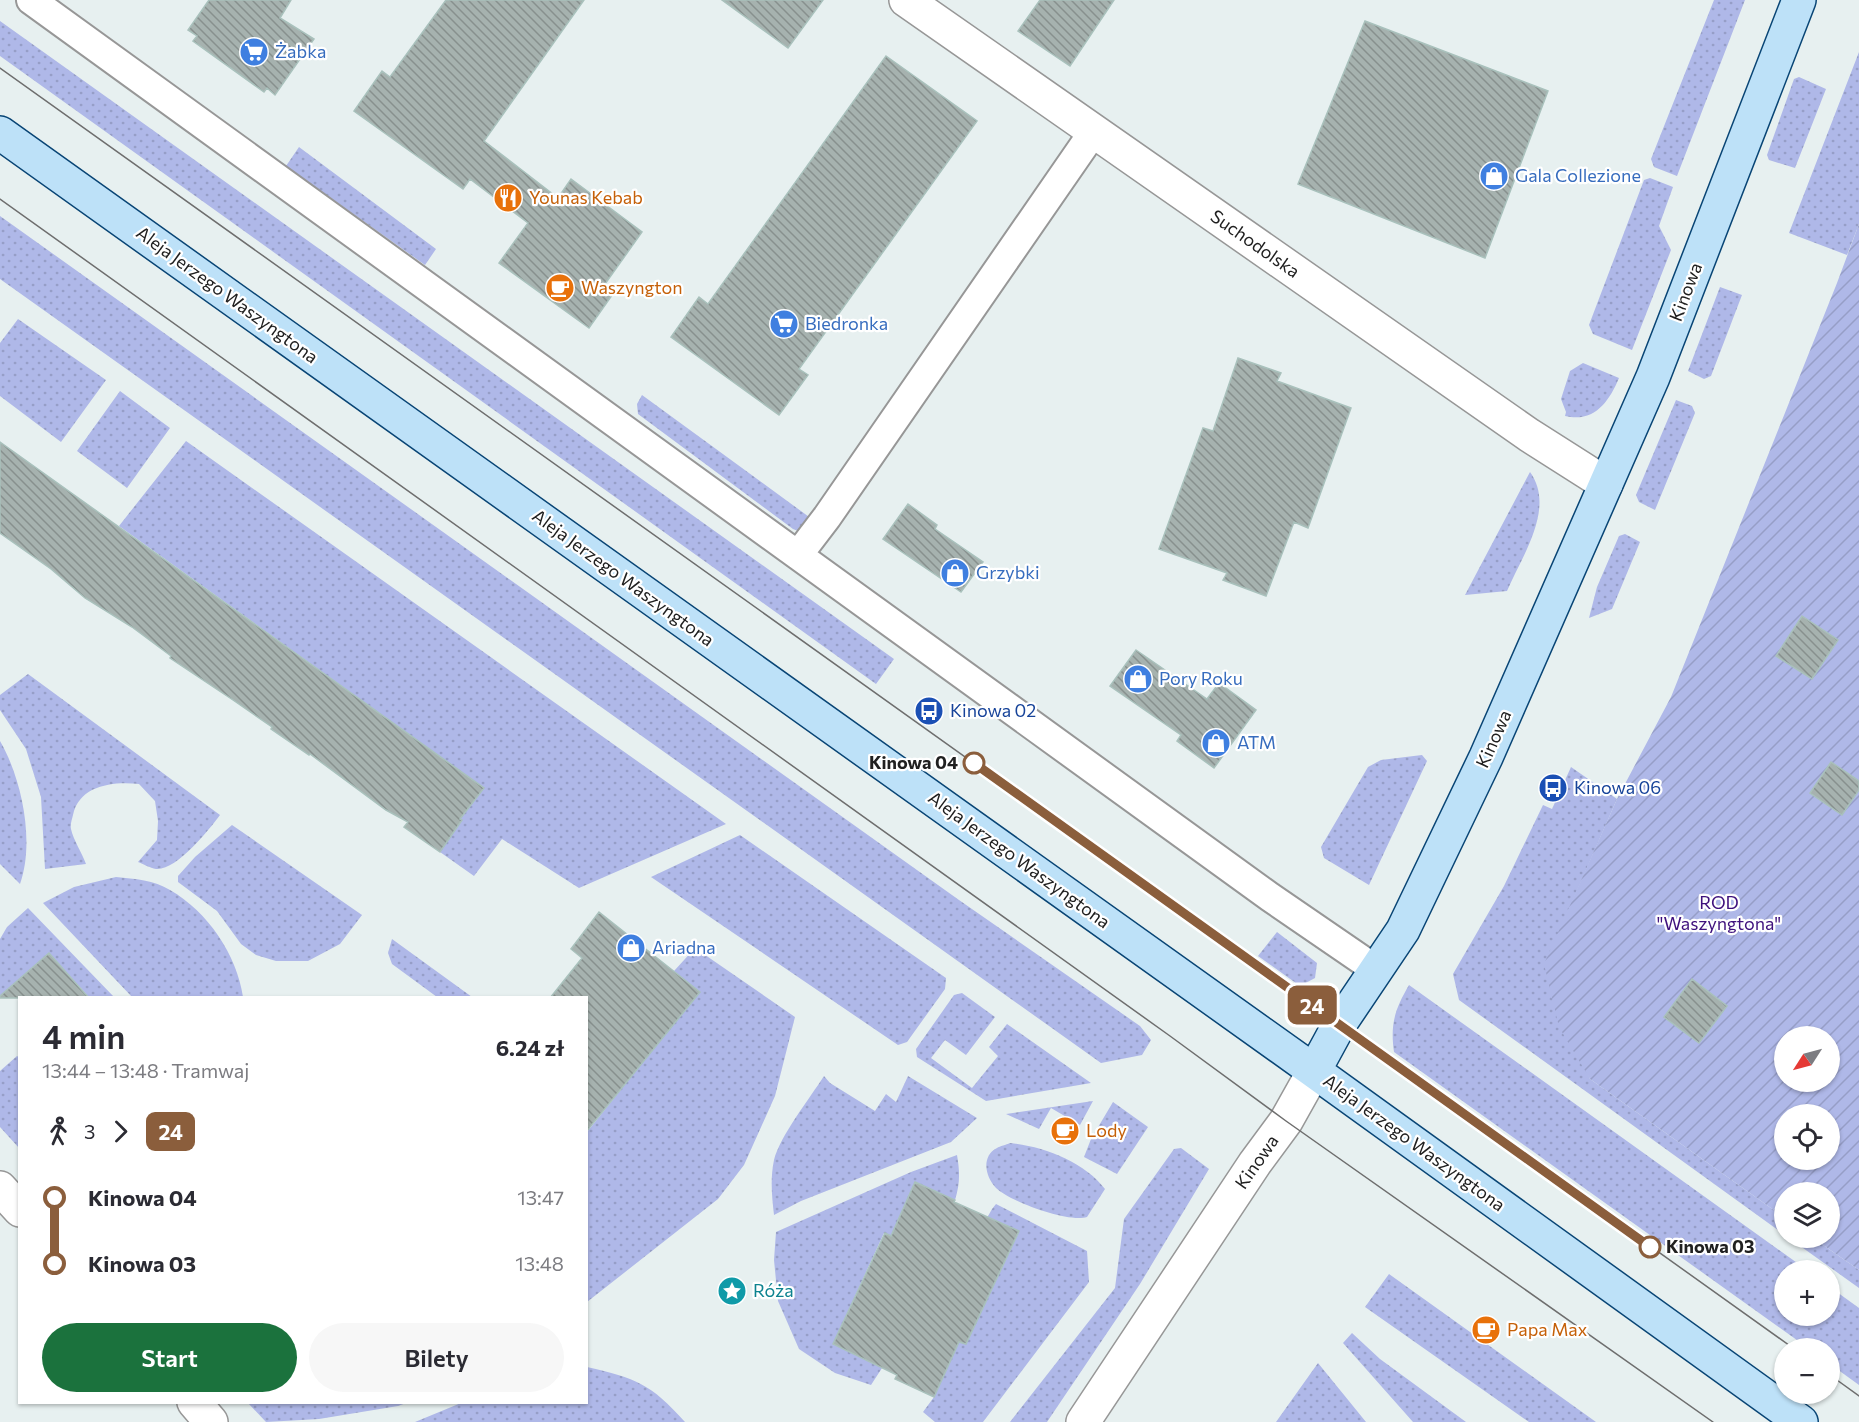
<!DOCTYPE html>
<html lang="pl">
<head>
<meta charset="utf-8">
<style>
  :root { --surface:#fff; --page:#f7f7f7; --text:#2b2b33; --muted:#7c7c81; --accent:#1b723d }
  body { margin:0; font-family:Commissioner,sans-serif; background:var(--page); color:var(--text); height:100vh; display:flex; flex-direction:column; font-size:22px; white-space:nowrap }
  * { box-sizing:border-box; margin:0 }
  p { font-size:20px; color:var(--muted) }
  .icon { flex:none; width:33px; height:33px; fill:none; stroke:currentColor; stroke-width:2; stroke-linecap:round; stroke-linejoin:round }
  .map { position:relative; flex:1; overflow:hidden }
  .side { position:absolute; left:18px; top:996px; width:570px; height:408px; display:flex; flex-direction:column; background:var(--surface); border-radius:0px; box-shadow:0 2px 4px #0004 }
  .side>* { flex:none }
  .badge { padding:0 12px; border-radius:9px; font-size:21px; line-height:39px }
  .needle { width:39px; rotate:234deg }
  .controls { position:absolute; left:1774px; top:1026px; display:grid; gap:12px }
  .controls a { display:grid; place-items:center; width:66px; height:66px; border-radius:50%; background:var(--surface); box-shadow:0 2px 4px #0004; font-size:30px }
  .map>.badge { position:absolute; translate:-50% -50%; box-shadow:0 0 0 3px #fff }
  .legs { display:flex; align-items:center; gap:9px; height:66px; padding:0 24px; font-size:20px }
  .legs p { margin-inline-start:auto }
  .headline { display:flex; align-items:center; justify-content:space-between; height:102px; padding:0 24px }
  h1 { font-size:33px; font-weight:600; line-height:45px }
  .primary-button { display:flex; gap:12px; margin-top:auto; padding:12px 24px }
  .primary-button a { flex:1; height:69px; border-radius:36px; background:var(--accent); color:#fff; font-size:24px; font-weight:600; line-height:69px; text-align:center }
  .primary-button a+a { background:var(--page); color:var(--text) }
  ul { padding:0 24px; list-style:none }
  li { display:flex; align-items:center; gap:21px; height:66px; font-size:22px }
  li i { display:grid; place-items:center; width:9px; height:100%; margin:0 8px; background:currentColor }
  li i::after { content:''; width:15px; height:15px; margin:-8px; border:4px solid; border-radius:50%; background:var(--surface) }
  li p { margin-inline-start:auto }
  li:first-child i { background:linear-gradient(#0000 50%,currentColor 0) }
  li:last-child i { background:linear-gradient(currentColor 50%,#0000 0) }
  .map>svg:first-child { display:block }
  .grass { fill:url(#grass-dots) }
  .garden { fill:url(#garden-furrows); fill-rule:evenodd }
  .building { fill:url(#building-back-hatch); stroke:#a9c1bc; stroke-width:1.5 }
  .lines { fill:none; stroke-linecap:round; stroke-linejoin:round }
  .lane-casing { stroke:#979797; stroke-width:32 }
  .street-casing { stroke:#979797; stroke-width:36 }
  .secondary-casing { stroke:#094575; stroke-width:36 }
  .lane { stroke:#fff; stroke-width:28 }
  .street { stroke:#fff; stroke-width:33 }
  .secondary { stroke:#bde1f8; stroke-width:33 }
  .tram { stroke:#6e6e6e; stroke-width:1.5 }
  .line-1-casing { stroke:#fff; stroke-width:14 }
  .line-1 { stroke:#8b5e3c; stroke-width:9 }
  .stop-1-dot { fill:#fff; stroke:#8b5e3c; stroke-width:3 }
  .labels { text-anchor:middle; stroke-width:4.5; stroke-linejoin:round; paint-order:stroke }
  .shop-label { font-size:18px; fill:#366cbe; stroke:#fff; text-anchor:start }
  .food-label { font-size:18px; fill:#c56008; stroke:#fff; text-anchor:start }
  .street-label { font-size:18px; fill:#202020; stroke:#fff }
  .transit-label { font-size:18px; fill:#164399; stroke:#fff; text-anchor:start }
  .stop-label { font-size:18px; font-weight:bold; fill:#202020; stroke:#fff; text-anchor:end }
  .park-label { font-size:18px; fill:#3e107c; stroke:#fff }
  .culture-label { font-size:18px; fill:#0d838f; stroke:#fff; text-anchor:start }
</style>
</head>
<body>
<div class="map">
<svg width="1859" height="1422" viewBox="0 0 1859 1422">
  <defs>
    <pattern id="grass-dots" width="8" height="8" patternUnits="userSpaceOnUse" patternTransform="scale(1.5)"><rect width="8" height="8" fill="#afb8e8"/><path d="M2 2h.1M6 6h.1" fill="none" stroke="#969ec7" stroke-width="1.8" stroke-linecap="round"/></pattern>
    <pattern id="garden-furrows" width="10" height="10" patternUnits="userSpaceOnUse" patternTransform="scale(1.5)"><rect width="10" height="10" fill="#afb8e8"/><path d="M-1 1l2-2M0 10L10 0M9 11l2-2" fill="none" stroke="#969ec7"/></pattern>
    <pattern id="building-back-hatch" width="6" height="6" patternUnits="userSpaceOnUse" patternTransform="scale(1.5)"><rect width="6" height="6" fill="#a6b2af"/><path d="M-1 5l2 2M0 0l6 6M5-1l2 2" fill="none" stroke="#87908e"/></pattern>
  </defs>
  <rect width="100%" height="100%" fill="#e7f0f0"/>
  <path class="grass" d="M 1714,0 L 1745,0 L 1677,176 L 1654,167 L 1651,159 Z
    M 0,21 L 894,659 L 876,684 L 0,56 Z
    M 1859,52 L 1859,224 L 1847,255 L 1789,233 Z
    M 1799,77 L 1826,89 L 1795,168 L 1769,160 L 1767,155 L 1794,79 Z
    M 299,147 L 436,249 L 425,265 L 286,166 Z
    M 1650,178 L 1673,187 L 1659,226 L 1671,250 L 1632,350 L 1593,334 L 1589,325 L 1644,180 Z
    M 0,216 L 959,900 L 1140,1026 L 1151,1040 L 1142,1055 L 1101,1063 L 0,279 Z
    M 1720,287 L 1742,295 L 1711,376 L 1704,379 L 1688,371 Z
    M 18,319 L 106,380 L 61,442 L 0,396 L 0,343 Z
    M 1583,363 L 1619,378 C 1609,402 1594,423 1565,416 L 1566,412 L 1561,399 L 1570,371 Z
    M 120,391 L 170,428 L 127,488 L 77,451 Z
    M 642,395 L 816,522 L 801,532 L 793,529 L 638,414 L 637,404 Z
    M 1676,400 L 1692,406 L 1695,413 L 1655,510 L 1639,502 L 1636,495 Z
    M 186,441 L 726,824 L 579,888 L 502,839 L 474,876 L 440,852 L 461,821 L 460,819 L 484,788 L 119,526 Z
    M 1530,472 C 1556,508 1522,556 1507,591 L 1465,595 Z
    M 1625,534 L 1640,542 L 1612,609 L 1589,618 L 1597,587 L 1619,536 Z
    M 28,674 L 220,815 C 209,830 176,871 156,869 C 150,868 143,864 138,862 L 157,840 L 158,821 L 155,801 L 139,784 C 114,781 79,785 73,815 C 72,819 70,825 71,829 C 73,839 82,853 86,864 L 45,869 L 41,797 L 26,749 L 0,710 L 0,695 Z
    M 0,741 C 22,779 35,842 20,884 L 0,864 Z
    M 1422,755 L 1427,761 L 1369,885 L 1324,858 L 1321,847 L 1368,767 L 1381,760 Z
    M 1571,767 L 1617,799 L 1545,964 L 1590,1079 L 1785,1218 L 1785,1235 L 1459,1000 L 1453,974 L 1504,886 L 1543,805 L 1552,809 Z
    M 232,825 L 362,915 L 340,944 L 308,961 L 276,961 L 256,955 L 241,944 L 217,911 L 178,882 L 178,876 L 195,857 Z
    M 740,835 L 946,978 L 945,989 L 907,1042 L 898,1045 L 651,877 Z
    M 116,877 C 135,879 154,880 170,890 C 208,912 237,955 243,997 L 132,997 L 43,903 L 74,887 Z
    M 28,908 L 114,997 L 89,997 L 49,953 L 0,996 L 0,939 L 7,927 Z
    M 1277,932 L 1317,963 L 1315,978 L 1300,986 L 1258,956 Z
    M 392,939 L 472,997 L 437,997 L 392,964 L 388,953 Z
    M 695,948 L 795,1017 L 775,1096 L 744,1165 L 718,1199 L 587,1302 L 587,1132 L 699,992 L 674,971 Z
    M 1409,985 L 1807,1270 L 1785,1270 L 1785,1316 L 1830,1316 L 1830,1287 L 1859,1308 L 1859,1385 L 1830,1364 L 1830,1348 L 1808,1348 L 1394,1052 C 1390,1024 1395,1009 1409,985 Z
    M 962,993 L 995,1017 L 966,1055 L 945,1040 L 931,1058 L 972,1088 L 998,1056 L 989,1047 L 1007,1024 L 1091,1083 L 986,1101 L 917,1057 L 916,1049 L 954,995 Z
    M 17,1056 L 20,1058 L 19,1148 L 0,1127 L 0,1071 Z
    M 824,1076 L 830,1083 L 875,1111 L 886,1094 L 896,1102 L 908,1076 L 977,1118 L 951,1142 L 801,1201 L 774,1215 C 772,1197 770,1179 774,1160 C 780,1136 810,1098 824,1076 Z
    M 1093,1101 L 1080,1125 L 1051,1108 L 1039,1129 L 1006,1114 Z
    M 1113,1102 L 1148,1127 L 1117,1174 L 1084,1157 L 1091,1139 Z
    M 1010,1143 C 1043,1146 1085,1162 1105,1189 L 1087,1217 C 1068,1223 1011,1202 996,1188 C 985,1177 981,1156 997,1148 C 1000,1146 1006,1145 1010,1143 Z
    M 1181,1148 L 1209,1169 L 1140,1284 L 1047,1422 L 1010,1422 L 1115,1288 L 1124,1219 L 1174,1149 Z
    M 957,1155 C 960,1172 960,1184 955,1200 L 915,1182 L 891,1236 L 884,1233 L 833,1344 L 882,1368 L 871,1385 L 835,1373 L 799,1349 L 778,1301 L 774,1260 L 776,1232 L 911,1172 Z
    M 996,1204 L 1087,1251 L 1089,1282 L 983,1422 L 935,1422 L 923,1412 L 934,1397 L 959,1342 L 966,1344 L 1019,1232 L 987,1218 L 992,1209 Z
    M 1789,1238 L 1813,1238 L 1859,1270 L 1859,1288 Z
    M 1389,1274 L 1596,1422 L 1529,1422 L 1365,1307 Z
    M 1352,1333 L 1380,1359 L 1466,1422 L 1413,1422 L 1343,1343 Z
    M 1318,1363 L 1366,1422 L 1276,1422 Z
    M 587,1367 C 636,1378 651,1384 685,1422 L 415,1422 L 461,1403 L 586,1402 Z
    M 248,1403 L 406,1403 L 398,1406 L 319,1419 L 266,1422 Z"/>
  <path class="garden" d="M 1859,224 L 1859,1270 L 1813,1238 L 1830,1238 L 1830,1192 L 1785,1192 L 1785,1218 L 1590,1079 L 1559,1027 L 1544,964 L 1617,799 L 1671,697 L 1837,283 ZM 1785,1036 L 1830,1036 L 1830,1082 L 1785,1082 ZM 1785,1114 L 1830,1114 L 1830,1160 L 1785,1160 Z"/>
  <path class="building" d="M 209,0 L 291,0 L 280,18 L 314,39 L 275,95 L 267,88 L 264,92 L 193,41 L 197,36 L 188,30 Z
    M 446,0 L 584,0 L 484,141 L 558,198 L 571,179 L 642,232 L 605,284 L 615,291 L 589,328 L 499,263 L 528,223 L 470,179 L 463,189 L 354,111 L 382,71 L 390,77 Z
    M 722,0 L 823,0 L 788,48 Z
    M 1040,0 L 1114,0 L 1070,66 L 1018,31 Z
    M 1365,21 L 1548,91 L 1485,258 L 1298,184 Z
    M 886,56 L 977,121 L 799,369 L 808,375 L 779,415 L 671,337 L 699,297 L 708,304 Z
    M 1238,358 L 1281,373 L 1277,381 L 1351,408 L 1308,528 L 1294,522 L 1266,596 L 1223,580 L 1227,573 L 1159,549 L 1203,428 L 1213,431 Z
    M 0,442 L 484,788 L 460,819 L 462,820 L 440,852 L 404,827 L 408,822 L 386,810 L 310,754 L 309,755 L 271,729 L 272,727 L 233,700 L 170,658 L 171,656 L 132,627 L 85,598 L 51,569 L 0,533 Z
    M 908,504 L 937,525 L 935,529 L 983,562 L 961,592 L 883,539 Z
    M 1802,616 L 1838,640 L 1812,679 L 1776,656 Z
    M 1136,650 L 1207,699 L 1219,683 L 1256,710 L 1214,768 L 1177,741 L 1181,735 L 1110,686 Z
    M 1831,762 L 1859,781 L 1859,790 L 1842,815 L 1810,793 Z
    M 599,912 L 700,992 L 586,1132 L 586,998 L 550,998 L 582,958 L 571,949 Z
    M 49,953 L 89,998 L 0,998 L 0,996 Z
    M 1692,979 L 1727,1006 L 1699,1043 L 1664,1017 Z
    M 915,1182 L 955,1200 L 954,1202 L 1019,1231 L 966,1344 L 959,1342 L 934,1397 L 895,1379 L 897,1375 L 833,1344 L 885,1233 L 891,1236 Z"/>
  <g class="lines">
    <g class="lane-casing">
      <path id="lane" d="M 31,0 L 1270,897 L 1375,969
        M 798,555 L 827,517 L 1094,131"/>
    </g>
    <g class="street-casing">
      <path id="street" d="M 906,0 L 1529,435 L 1606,484
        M 0,1188 L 20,1210
        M 194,1402 L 211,1422
        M 1083,1422 L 1255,1163 L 1286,1121 L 1314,1071"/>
    </g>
    <g class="secondary-casing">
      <path id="secondary" d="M 0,133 L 1314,1071 L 1801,1422
        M 1314,1071 L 1339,1025 L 1403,930 L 1486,757 L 1653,377 L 1799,0"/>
    </g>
    <use href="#lane" class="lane"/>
    <use href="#street" class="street"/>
    <use href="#secondary" class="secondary"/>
    <path class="tram" d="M 0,68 L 1793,1348
      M 0,199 L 1170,1036 L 1286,1121 L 1713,1422
      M 1830,1375 L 1859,1396"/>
  </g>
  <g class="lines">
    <g class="line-1-casing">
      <path id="line-1" d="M 974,763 L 1650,1247"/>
    </g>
    <use href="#line-1" class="line-1"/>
  </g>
  <defs>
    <g id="supermarket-disc" transform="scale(1.5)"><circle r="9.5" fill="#3f7fe0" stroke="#fff"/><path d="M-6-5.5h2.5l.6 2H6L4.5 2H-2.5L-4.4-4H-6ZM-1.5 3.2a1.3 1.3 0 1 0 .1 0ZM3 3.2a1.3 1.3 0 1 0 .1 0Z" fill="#fff"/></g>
    <g id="shop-disc" transform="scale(1.5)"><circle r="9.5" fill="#3f7fe0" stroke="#fff"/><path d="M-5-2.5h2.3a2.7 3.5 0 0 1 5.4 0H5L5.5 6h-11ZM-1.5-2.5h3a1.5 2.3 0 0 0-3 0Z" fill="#fff"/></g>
    <g id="restaurant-disc" transform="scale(1.5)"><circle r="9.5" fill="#e8710a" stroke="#fff"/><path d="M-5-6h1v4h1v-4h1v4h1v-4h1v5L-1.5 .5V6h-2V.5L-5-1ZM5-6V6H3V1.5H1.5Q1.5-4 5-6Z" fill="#fff"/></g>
    <g id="cafe-disc" transform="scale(1.5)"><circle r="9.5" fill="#e8710a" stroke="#fff"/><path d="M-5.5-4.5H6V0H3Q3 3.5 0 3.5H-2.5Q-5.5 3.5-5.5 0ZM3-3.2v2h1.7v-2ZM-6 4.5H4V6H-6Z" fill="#fff"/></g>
    <g id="bus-disc" transform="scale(1.5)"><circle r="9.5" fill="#1a4fb4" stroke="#fff"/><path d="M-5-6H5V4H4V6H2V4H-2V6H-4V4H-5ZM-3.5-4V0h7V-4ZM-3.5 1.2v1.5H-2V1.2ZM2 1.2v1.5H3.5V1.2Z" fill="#fff"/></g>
    <g id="sight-disc" transform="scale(1.5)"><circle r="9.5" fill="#0f9aa8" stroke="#fff"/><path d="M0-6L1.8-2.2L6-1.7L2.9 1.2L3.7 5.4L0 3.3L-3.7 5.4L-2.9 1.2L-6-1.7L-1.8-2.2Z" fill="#fff"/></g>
  </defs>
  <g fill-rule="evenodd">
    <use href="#supermarket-disc" x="254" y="52"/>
    <use href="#shop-disc" x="1494" y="176"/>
    <use href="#restaurant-disc" x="508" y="198"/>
    <use href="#cafe-disc" x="560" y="288"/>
    <use href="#supermarket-disc" x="784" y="324"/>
    <use href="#shop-disc" x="955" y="573"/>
    <use href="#shop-disc" x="1138" y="679"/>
    <use href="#bus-disc" x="929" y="711"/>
    <use href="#shop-disc" x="1216" y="743"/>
    <use href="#bus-disc" x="1553" y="788"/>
    <use href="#shop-disc" x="631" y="948"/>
    <use href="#cafe-disc" x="1065" y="1131"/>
    <use href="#sight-disc" x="732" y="1291"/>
    <use href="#cafe-disc" x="1486" y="1330"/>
  </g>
  <g class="stop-1-dot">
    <circle cx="974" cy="763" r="10"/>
    <circle cx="1650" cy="1247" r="10"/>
  </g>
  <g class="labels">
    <g class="shop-label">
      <text x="275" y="58">Żabka</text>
      <text x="1515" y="182">Gala Collezione</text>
      <text x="805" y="330">Biedronka</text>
      <text x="976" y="579">Grzybki</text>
      <text x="1159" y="685">Pory Roku</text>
      <text x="1237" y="749">ATM</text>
      <text x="652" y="954">Ariadna</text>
    </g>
    <g class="food-label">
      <text x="529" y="204">Younas Kebab</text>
      <text x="581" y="294">Waszyngton</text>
      <text x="1086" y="1137">Lody</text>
      <text x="1507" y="1336">Papa Max</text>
    </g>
    <g class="street-label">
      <text transform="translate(1255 244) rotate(35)" y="6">Suchodolska</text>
      <text transform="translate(1686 292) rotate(-69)" y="6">Kinowa</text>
      <text transform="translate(227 295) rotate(36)" y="6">Aleja Jerzego Waszyngtona</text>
      <text transform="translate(623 578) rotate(36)" y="6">Aleja Jerzego Waszyngtona</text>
      <text transform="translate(1494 739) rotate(-66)" y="6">Kinowa</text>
      <text transform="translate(1019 860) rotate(36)" y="6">Aleja Jerzego Waszyngtona</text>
      <text transform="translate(1414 1143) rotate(36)" y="6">Aleja Jerzego Waszyngtona</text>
      <text transform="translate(1257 1162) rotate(-55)" y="6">Kinowa</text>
    </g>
    <g class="transit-label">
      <text x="950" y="717">Kinowa 02</text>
      <text x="1574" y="794">Kinowa 06</text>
    </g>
    <g class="stop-label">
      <text x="958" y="769">Kinowa 04</text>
      <text x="1666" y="1253" text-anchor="start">Kinowa 03</text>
    </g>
    <g class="park-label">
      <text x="1719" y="909">ROD<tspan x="1719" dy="21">"Waszyngtona"</tspan></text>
    </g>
    <g class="culture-label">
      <text x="753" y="1297">Róża</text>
    </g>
  </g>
</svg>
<div class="controls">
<a><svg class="needle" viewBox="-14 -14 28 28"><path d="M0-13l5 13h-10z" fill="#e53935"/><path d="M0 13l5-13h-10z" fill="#7c7c81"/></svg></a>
<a><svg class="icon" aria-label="locate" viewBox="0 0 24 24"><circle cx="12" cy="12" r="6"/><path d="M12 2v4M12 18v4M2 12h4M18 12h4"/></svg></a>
<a><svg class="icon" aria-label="layers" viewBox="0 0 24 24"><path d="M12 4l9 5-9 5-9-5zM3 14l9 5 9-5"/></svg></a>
<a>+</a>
<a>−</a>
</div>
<b class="badge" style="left:1312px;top:1005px;background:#8b5e3c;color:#fff">24</b>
<section class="side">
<div class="headline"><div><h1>4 min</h1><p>13:44 – 13:48 · Tramwaj</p></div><b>6.24 zł</b></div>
<div class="legs"><svg class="icon" aria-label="walk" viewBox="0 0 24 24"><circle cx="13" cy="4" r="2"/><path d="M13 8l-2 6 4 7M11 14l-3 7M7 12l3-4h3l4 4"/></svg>3<svg class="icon" aria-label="forward" viewBox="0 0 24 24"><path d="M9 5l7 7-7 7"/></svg><b class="badge" style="background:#8b5e3c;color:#fff">24</b></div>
<ul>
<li><i style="color:#8b5e3c"></i><b>Kinowa 04</b><p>13:47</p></li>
<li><i style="color:#8b5e3c"></i><b>Kinowa 03</b><p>13:48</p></li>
</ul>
<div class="primary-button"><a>Start</a><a>Bilety</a></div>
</section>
</div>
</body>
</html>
